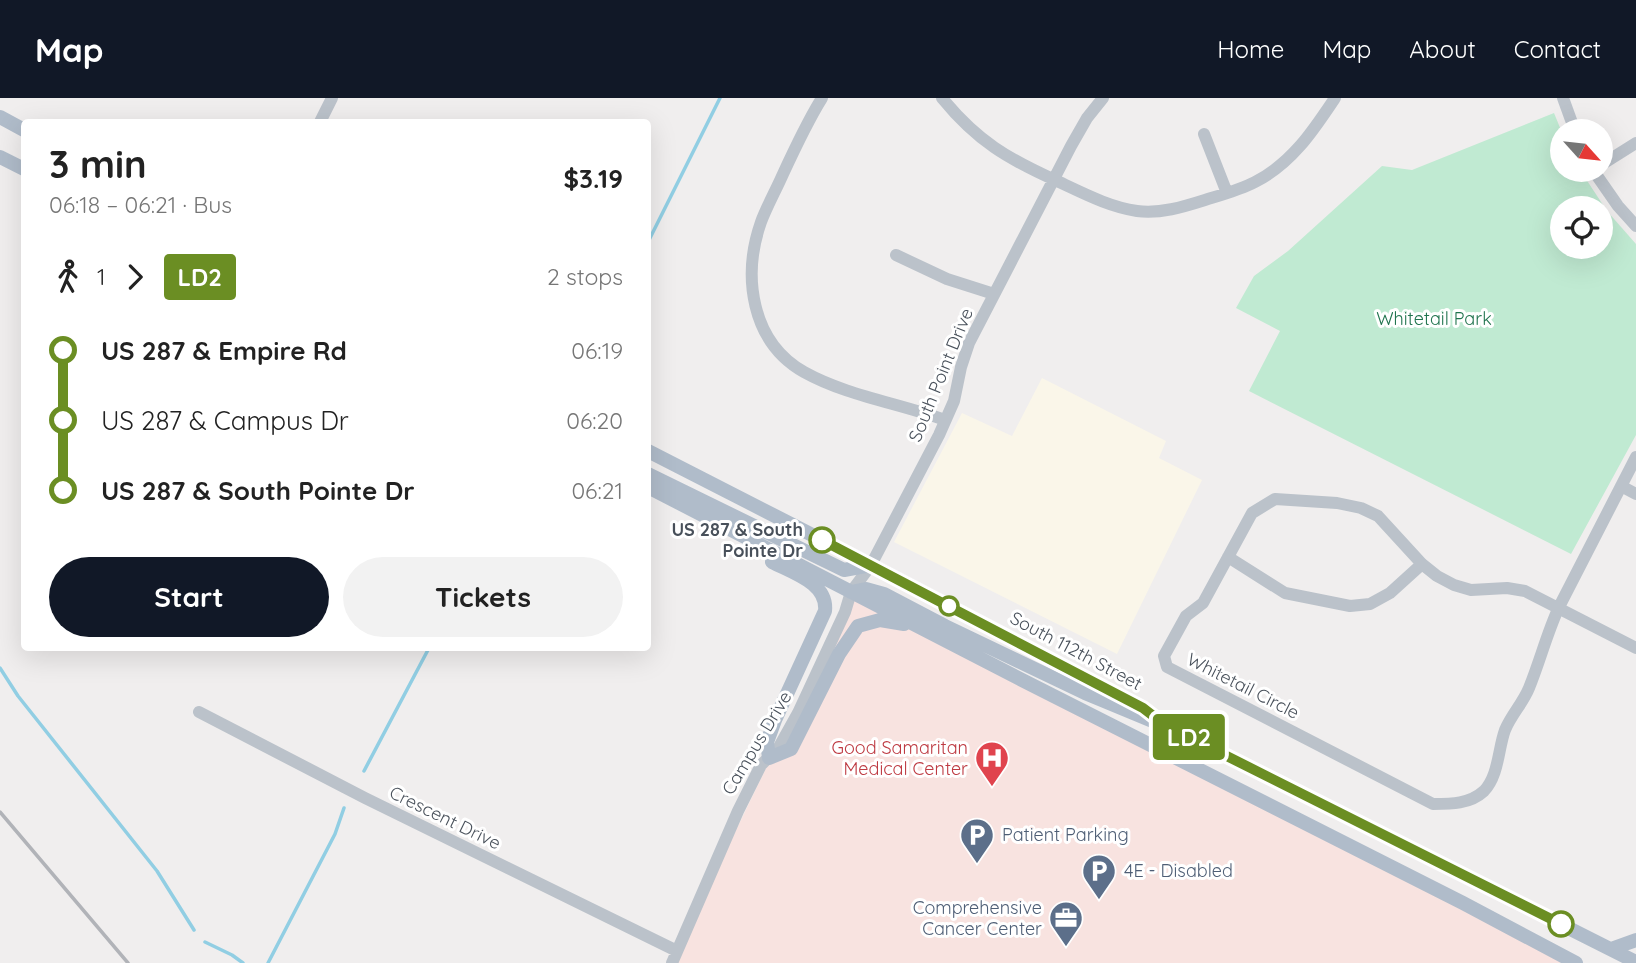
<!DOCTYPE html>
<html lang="en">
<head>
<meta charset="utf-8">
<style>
  :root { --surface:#fff; --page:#f2f2f2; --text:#222; --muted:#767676; --accent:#111827 }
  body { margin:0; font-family:Quicksand,sans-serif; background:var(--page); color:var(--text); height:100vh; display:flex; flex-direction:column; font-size:26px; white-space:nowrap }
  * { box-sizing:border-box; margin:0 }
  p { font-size:23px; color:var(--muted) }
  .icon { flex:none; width:38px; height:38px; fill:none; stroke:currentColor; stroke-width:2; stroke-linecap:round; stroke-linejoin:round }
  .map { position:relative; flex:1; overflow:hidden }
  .details { position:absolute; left:21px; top:21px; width:630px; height:532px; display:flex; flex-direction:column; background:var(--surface); border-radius:7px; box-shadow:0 7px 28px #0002 }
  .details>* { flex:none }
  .badge { padding:0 14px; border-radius:5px; font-size:24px; line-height:46px }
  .needle { width:46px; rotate:117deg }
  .buttons { position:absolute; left:1550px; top:21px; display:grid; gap:14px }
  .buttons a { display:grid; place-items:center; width:63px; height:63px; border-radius:50%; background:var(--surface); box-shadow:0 7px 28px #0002; font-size:35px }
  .map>.badge { position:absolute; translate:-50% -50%; box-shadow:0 0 0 4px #fff }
  .legs { display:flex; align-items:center; gap:10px; height:77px; padding:0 28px; font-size:23px }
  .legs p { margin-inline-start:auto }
  .head { display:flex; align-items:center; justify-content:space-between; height:119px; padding:0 28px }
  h1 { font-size:38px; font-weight:800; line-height:52px }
  .action { display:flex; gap:14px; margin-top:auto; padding:14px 28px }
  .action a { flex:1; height:80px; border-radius:42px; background:var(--accent); color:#fff; font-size:28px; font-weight:800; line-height:80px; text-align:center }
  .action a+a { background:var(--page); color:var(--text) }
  ul { padding:0 28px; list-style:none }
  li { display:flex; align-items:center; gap:24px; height:70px; font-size:26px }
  li i { display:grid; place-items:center; width:10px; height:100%; margin:0 9px; background:currentColor }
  li i::after { content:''; width:18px; height:18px; margin:-9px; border:5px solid; border-radius:50%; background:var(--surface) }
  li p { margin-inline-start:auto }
  li:first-child i { background:linear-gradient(#0000 50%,currentColor 0) }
  li:last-child i { background:linear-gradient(currentColor 50%,#0000 0) }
  header { display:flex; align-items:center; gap:42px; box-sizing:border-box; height:98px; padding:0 35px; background:var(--accent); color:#fff }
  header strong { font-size:33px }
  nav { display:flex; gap:38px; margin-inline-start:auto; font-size:24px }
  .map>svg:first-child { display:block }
  .commercial { fill:#faf6e9 }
  .medical { fill:#f8e3e0 }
  .green { fill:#c0ead2; fill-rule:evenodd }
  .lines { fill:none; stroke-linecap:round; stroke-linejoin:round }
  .stream { stroke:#91cee3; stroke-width:3.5 }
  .minor { stroke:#bbc2ca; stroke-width:12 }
  .major { stroke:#b0bcca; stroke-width:14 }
  .rail { stroke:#b1b3b8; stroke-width:3.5 }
  .line-1-casing { stroke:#fff; stroke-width:16 }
  .line-1 { stroke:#6b8e23; stroke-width:10 }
  .stop-1-dot { fill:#fff; stroke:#6b8e23; stroke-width:3.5 }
  .labels { text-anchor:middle; stroke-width:6; stroke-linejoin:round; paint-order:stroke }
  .park-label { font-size:18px; fill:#20744e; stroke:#fff }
  .street-label { font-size:18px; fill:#48505a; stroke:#fff }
  .stop-label { font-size:18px; font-weight:bold; fill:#48505a; stroke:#fff; text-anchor:end }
  .health-label { font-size:18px; fill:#be3a42; stroke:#fff; text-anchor:end }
  .service-label { font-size:18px; fill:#4e5e75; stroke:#fff; text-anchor:start }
</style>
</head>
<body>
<header>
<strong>Map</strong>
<nav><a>Home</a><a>Map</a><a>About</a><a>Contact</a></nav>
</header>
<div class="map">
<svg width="1636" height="865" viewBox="0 0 1636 865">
  <rect width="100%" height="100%" fill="#f0eeee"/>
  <path class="commercial" d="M 1042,280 L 1166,343 L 1159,360 L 1202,382 L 1117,556 L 894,444 L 962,315 L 1012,338 Z"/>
  <path class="medical" d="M 851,494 L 1576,865 L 672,865 Z"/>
  <path class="green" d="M 1554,15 L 1563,37 L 1563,72 L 1580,72 L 1607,113 L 1636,146 L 1636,337 L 1571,456 L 1249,293 L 1280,233 L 1236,210 L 1254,178 L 1288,153 L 1382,68 L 1412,72 ZM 1563,110 L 1601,110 L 1601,149 L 1563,149 Z"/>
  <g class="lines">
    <path class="stream" d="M 648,144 L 720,0
      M 0,570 L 18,598 L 157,773 L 194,832
      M 364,673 L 429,550
      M 205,844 L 232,857 L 243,865
      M 268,865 L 335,736 L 344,710"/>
    <path class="minor" d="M 822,0 C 807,24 795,50 783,76 C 776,92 767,108 761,124 C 742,178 751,244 804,274 C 847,298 899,305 945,322
      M 942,0 C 977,43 1008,61 1057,83 C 1083,95 1109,109 1137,113 C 1160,116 1183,109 1205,102 C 1221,97 1240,92 1255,84 C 1292,65 1313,33 1335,0
      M 1563,0 L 1575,33
      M 320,24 L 332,0
      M 1204,36 L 1227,95
      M 1601,67 L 1636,45
      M 1593,72 L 1618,108 L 1636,128
      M 896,157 L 947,181 L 994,196
      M 1636,359 L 1559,509 C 1547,535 1540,563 1529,590 C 1523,605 1511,617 1505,632 C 1498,651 1499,677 1484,693 C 1470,706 1451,706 1433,706 L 1167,569 L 1164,558 L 1186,518 L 1203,505 L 1252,415 L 1275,401 L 1337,405 L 1361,410 L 1378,418 L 1422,466 L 1437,478 L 1454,487 L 1471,492 L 1507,490 L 1525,493 L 1636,550
      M 1621,388 L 1636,396
      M 1228,459 L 1285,495 L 1350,508 L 1370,506 L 1390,495 L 1422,466
      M 199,614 L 365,700 L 677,853
      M 672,865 L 738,713 L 761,667 L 779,649 L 798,615 L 845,514 L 851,494 L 871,467 L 939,337 L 954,303 L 961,269 L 969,245 L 1071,48 L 1087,20 L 1103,0"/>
    <path class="major" d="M 0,19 L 24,32
      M 0,59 L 24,71
      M 648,353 L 871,467 L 1143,610 L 1165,627 L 1636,864
      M 648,376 L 844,472 L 871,467
      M 648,389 L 1022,582 L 1463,805 L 1576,865
      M 772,464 C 793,475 828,485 825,513 L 775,622 L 767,644 L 769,660 L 791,651 L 839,556 L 858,528 L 880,522 L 904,526
      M 851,494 L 866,491 L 884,496 L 945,528 L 1085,595 L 1155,624
      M 1611,851 L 1636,842"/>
    <path class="rail" d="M 0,714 L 128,865"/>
  </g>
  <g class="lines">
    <g class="line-1-casing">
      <path id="line-1" d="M 822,442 L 1143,610 L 1165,627 L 1561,826"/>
    </g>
    <use href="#line-1" class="line-1"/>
  </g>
  <defs>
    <g id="hospital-pin" transform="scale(1.75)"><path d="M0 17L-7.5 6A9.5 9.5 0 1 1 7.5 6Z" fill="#e0444e" stroke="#fff"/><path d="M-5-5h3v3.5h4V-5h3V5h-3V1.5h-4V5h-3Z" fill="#fff"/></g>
    <g id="parking-pin" transform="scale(1.75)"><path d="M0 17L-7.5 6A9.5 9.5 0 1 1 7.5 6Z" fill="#5c6f8a" stroke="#fff"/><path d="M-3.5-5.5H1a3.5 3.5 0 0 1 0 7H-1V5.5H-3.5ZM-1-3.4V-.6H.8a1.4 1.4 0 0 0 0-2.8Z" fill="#fff"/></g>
    <g id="office-pin" transform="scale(1.75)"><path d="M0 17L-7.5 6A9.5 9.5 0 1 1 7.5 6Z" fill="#5c6f8a" stroke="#fff"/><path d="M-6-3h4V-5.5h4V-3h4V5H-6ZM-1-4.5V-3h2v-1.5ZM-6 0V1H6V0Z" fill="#fff"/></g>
  </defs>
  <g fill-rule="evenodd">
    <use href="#hospital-pin" x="992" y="660"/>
    <use href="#parking-pin" x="977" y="737"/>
    <use href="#parking-pin" x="1099" y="773"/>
    <use href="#office-pin" x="1066" y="820"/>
  </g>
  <g class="stop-1-dot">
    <circle cx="822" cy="442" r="12"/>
    <circle cx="949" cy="508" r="9"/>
    <circle cx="1561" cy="826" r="12"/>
  </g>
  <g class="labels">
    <g class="park-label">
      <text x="1434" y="227">Whitetail Park</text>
    </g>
    <g class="street-label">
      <text transform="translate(941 277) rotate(-68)" y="6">South Point Drive</text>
      <text transform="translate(1076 553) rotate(28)" y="6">South 112th Street</text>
      <text transform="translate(1243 588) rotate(27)" y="6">Whitetail Circle</text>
      <text transform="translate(757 645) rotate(-59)" y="6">Campus Drive</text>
      <text transform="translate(445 720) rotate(26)" y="6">Crescent Drive</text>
    </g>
    <g class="stop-label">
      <text x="803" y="438">US 287 &amp; South<tspan x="803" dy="21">Pointe Dr</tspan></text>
    </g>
    <g class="health-label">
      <text x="968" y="656">Good Samaritan<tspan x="968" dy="21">Medical Center</tspan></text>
    </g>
    <g class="service-label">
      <text x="1002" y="743">Patient Parking</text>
      <text x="1124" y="779">4E - Disabled</text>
      <text x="1042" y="816" text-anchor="end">Comprehensive<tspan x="1042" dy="21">Cancer Center</tspan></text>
    </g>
  </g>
</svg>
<div class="buttons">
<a><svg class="needle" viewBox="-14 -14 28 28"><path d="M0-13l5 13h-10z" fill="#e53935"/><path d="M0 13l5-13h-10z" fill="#767676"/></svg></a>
<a><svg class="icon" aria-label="locate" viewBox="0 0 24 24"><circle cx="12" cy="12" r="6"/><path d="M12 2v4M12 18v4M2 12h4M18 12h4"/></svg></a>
</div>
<b class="badge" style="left:1189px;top:639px;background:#6b8e23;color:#fff">LD2</b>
<section class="details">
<div class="head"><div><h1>3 min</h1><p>06:18 – 06:21 · Bus</p></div><b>$3.19</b></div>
<div class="legs"><svg class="icon" aria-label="walk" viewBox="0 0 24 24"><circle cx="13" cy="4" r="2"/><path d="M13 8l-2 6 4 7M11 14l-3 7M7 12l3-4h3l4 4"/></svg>1<svg class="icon" aria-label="forward" viewBox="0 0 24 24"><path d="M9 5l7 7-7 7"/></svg><b class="badge" style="background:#6b8e23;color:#fff">LD2</b><p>2 stops</p></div>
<ul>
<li><i style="color:#6b8e23"></i><b>US 287 &amp; Empire Rd</b><p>06:19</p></li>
<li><i style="color:#6b8e23"></i><span>US 287 &amp; Campus Dr</span><p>06:20</p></li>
<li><i style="color:#6b8e23"></i><b>US 287 &amp; South Pointe Dr</b><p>06:21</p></li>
</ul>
<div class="action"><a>Start</a><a>Tickets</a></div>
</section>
</div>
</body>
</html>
